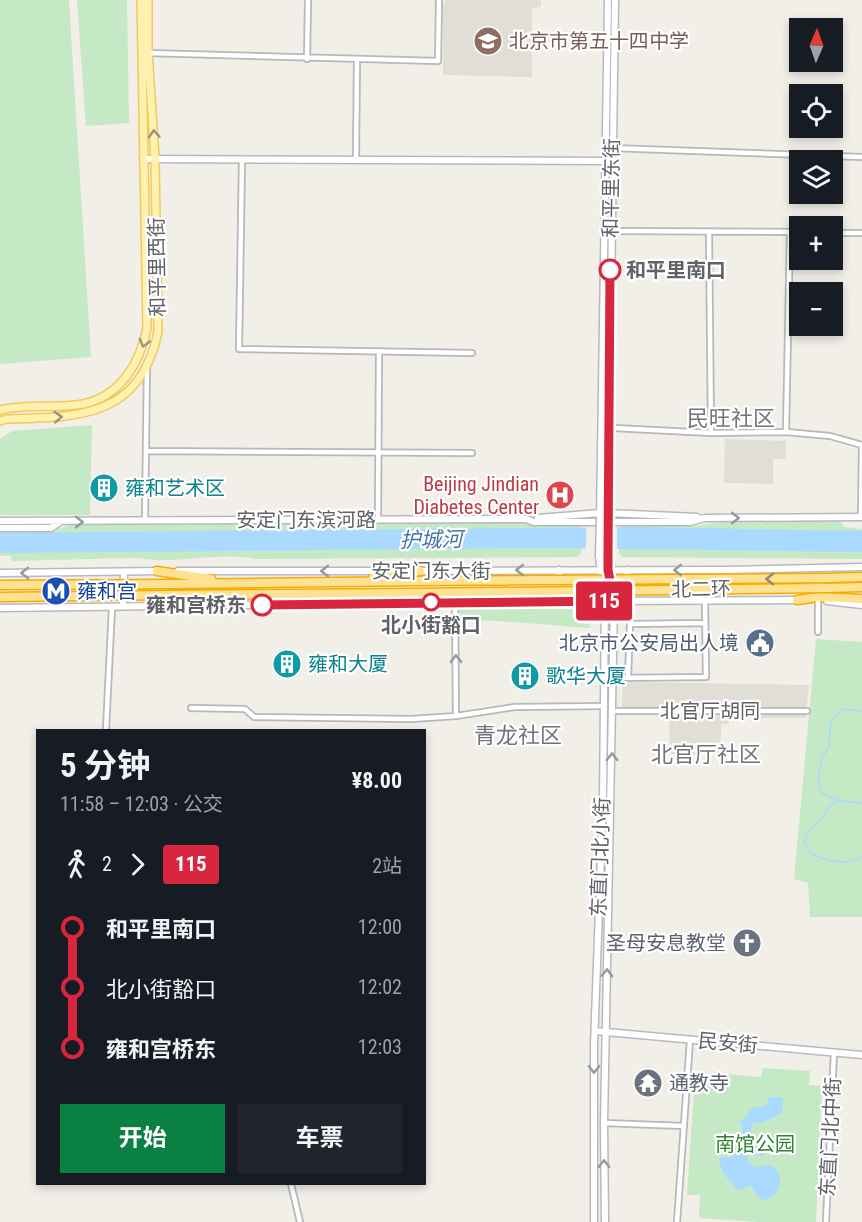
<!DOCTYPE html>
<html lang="zh">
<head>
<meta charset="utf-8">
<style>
  :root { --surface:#171b24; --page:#20242c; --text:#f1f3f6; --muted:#9ea1a6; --accent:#0b8043 }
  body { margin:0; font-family:"Roboto Condensed","Noto Sans SC",sans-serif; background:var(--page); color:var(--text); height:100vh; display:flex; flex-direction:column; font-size:22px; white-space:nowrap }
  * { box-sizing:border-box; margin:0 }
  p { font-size:20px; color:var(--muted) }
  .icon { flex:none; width:33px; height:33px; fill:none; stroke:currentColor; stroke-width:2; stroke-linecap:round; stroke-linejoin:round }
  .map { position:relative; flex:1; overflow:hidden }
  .details { position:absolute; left:36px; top:729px; width:390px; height:456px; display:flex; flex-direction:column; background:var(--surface); border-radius:0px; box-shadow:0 3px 9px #0003 }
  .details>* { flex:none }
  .badge { padding:0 12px; border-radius:4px; font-size:21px; line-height:39px }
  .needle { width:39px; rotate:2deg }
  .controls { position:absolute; left:789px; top:18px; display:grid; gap:12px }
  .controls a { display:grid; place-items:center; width:54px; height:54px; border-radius:0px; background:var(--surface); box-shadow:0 3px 9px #0003; font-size:30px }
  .map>.badge { position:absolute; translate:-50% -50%; box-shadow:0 0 0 3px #fff }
  .legs { display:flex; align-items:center; gap:9px; height:66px; padding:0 24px; font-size:20px }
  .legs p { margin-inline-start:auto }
  .head { display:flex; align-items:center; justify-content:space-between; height:102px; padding:0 24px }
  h1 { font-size:33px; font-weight:700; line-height:45px }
  .action { display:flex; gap:12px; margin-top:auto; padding:12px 24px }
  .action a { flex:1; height:69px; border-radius:0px; background:var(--accent); color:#fff; font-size:24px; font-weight:700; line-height:69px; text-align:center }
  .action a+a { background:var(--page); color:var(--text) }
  ul { padding:0 24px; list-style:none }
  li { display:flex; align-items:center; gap:21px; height:60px; font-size:22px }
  li i { display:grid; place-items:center; width:9px; height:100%; margin:0 8px; background:currentColor }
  li i::after { content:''; width:15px; height:15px; margin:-8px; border:4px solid; border-radius:50%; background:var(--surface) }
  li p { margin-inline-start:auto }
  li:first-child i { background:linear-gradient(#0000 50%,currentColor 0) }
  li:last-child i { background:linear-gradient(currentColor 50%,#0000 0) }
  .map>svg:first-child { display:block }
  .education { fill:#e1ded6 }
  .green { fill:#c5e8c5 }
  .water { fill:#aadaff }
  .pier { fill:#f1efe8 }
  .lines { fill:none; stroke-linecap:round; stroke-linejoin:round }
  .stream { stroke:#aadaff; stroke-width:1.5 }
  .street-casing { stroke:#b5b8bc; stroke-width:8 }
  .secondary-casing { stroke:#b6babf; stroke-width:9 }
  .primary-casing { stroke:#f2c960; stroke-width:10 }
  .highway-casing { stroke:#f9ab00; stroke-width:11 }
  .street { stroke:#fff; stroke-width:4.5 }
  .secondary { stroke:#fff; stroke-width:6 }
  .primary { stroke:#fff2af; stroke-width:7 }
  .highway { stroke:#fde293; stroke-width:8 }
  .secondary-bridge-casing { stroke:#b6babf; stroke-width:9; stroke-linecap:butt }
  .highway-bridge-casing { stroke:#f9ab00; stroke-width:11; stroke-linecap:butt }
  .secondary-bridge { stroke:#fff; stroke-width:6 }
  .highway-bridge { stroke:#fde293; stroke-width:8 }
  .oneway { stroke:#979581 }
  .oneway2 { stroke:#979a9d }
  .oneway3 { stroke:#8e8975 }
  .line-1-casing { stroke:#fff; stroke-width:14 }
  .line-1 { stroke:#d7263d; stroke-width:9 }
  .stop-1-dot { fill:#fff; stroke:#d7263d; stroke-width:3 }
  .labels { text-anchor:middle; stroke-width:4.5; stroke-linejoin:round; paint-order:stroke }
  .education-label { font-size:20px; fill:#785e54; stroke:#fff; text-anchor:start }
  .street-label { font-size:20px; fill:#5f6368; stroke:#fff }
  .stop-label { font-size:20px; font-weight:bold; fill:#5f6368; stroke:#fff; text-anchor:start }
  .health-label { font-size:20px; fill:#be3a42; stroke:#fff; text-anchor:end }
  .culture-label { font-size:20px; fill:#0d838f; stroke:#fff; text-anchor:start }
  .transit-label { font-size:20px; fill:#164399; stroke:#fff; text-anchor:start }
  .service-label { font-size:20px; fill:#4e5e75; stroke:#fff; text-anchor:end }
  .worship-label { font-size:20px; fill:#5b616d; stroke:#fff; text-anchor:end }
  .park-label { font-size:20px; fill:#348238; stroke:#fff }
  .water-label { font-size:21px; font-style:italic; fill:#4174aa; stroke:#fff }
  .quarter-label { font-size:22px; fill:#70757a; stroke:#fff }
</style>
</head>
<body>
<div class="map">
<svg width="862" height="1222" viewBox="0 0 862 1222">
  <rect width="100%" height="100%" fill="#f1efe8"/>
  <path class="education" d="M 446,0 L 541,0 L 541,7 L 532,8 L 532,77 L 443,75 L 443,7 Z
    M 725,439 L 786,441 L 786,459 L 773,459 L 773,484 L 724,483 Z
    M 623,682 L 809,685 L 805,718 L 729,718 L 729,724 L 721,724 L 721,754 L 670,754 L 669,709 L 622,708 Z"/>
  <path class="green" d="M 0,0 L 69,0 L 91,357 L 0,364 Z
    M 77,0 L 127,0 L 129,123 L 86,126 Z
    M 92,425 L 90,515 L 0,515 L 0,439 L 12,431 Z
    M 728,521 L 840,521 L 845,527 L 862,529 L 862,559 L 622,557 L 619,553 L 620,525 L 694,526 Z
    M 486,523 L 581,524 L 581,553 L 577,557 L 256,559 C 226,553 194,560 164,560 C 152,561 139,557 127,558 C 89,559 50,560 12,561 L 11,556 L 0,556 L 0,531 L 54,531 L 69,525 Z
    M 459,606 L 589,610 L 590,628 C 546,625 503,620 459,620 Z
    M 816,639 L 862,642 L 862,917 L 810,917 L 808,883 L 794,879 Z
    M 763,1068 L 810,1071 L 809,1085 L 822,1086 L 816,1222 L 758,1222 L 699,1218 L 700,1195 L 687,1195 L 695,1078 L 727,1082 L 726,1074 L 761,1077 Z"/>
  <path class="water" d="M 628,527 L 862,531 L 862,552 L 542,548 L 0,553 L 0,533 Z
    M 769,1097 L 783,1097 L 782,1113 L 763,1122 L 754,1123 L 751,1127 L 751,1136 L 764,1152 L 762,1156 L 756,1156 L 750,1152 L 747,1155 L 749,1163 L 756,1167 C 760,1167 766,1165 770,1166 C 785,1170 784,1198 762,1200 L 756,1195 L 751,1185 L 738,1191 C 729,1178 719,1174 720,1157 L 733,1157 L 734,1149 L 743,1146 L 740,1139 L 743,1127 L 739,1122 L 744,1119 L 753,1107 L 763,1107 L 767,1103 Z"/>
  <path class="pier" d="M 586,524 L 617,524 L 617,552 L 586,552 Z"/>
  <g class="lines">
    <path class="stream" d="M 862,711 L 842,709 L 831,721 L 829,747 L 822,757 L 818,779 L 822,793 L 837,800 L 862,803
      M 837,800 L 827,809 L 821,820 L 812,827 L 804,841 L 809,852 C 825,861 844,866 862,857"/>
    <g class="street-casing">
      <path id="street" d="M 148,53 L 438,61 L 439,0
        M 307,59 L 308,0
        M 612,148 L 862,157
        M 242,159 L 239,349 L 472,353
        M 356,159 L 357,59
        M 611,231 L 800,232
        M 709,232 L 711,433
        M 832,233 L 862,233
        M 614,428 L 711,433 L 786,432 L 830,436 L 862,445 L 861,517
        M 786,432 L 790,232
        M 146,451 L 472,453
        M 378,520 L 379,352
        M 145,521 L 147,366
        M 818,601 L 818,632
        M 455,602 L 456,716
        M 613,678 L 706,677 L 705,601
        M 628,678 L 630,624 L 705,623
        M 191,708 L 245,709 L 254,717 L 411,719 L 456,716 L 515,707 L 604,706
        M 612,711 L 807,711
        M 106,730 L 112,607
        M 604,1123 L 684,1126
        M 291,1184 L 300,1222
        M 677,1222 L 690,1040
        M 826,1222 L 834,1052"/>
    </g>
    <g class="secondary-casing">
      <path id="secondary" d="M 143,159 L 606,161
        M 608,513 L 697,517
        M 538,518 L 600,513
        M 600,519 L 608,0
        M 608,519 L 615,0
        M 0,521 L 526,519 L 534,522 L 690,522 L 704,518 L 862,517
        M 0,528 L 51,528 L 60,522
        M 627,570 L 628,601
        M 178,571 L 401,571
        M 418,571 L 725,570 L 862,567
        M 0,573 L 161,571
        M 827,601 L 862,605
        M 377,602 L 799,600
        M 559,602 L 559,570
        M 123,606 L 124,572
        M 179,606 L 361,603
        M 0,608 L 166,606
        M 595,1031 L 862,1055
        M 594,1222 L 594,1045 L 603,800 L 605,601 L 599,556
        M 605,1222 L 604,1123 L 614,601 L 608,570 L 608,556"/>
    </g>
    <g class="primary-casing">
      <path id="primary" d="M 0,410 C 27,403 56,409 83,404 C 121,396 140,363 147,328 L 141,0
        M 0,421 L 7,419 C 79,417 140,418 158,332 L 155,159 L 148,53 L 148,0"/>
    </g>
    <g class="highway-casing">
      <path id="highway" d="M 157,571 L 211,579
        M 373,578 L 420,571
        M 829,578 L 862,577
        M 168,584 L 417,581
        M 828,588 L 862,587
        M 168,595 L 417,593
        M 347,598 L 380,602
        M 797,600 L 819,597 L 862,599
        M 162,606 L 196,599"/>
    </g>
    <use href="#street" class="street"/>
    <use href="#secondary" class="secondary"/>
    <use href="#primary" class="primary"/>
    <use href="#highway" class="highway"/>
    <g class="secondary-bridge-casing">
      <path id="secondary-bridge" d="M 599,556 L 600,519
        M 608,556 L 608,519"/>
    </g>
    <g class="highway-bridge-casing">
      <path id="highway-bridge" d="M 417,581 L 829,578
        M 0,585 L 168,584
        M 417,593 L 828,588
        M 0,597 L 168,595"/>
    </g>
    <use href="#secondary-bridge" class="secondary-bridge"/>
    <use href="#highway-bridge" class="highway-bridge"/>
  </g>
  <defs><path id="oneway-chevron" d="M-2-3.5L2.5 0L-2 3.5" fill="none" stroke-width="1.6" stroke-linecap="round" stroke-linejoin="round" transform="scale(1.5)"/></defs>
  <g class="oneway">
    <use href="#oneway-chevron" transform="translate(154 134) rotate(-94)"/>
    <use href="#oneway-chevron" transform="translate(144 343) rotate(106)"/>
    <use href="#oneway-chevron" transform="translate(58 417) rotate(-3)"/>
  </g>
  <g class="oneway2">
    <use href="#oneway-chevron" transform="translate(735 518)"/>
    <use href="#oneway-chevron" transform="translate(79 522)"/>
    <use href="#oneway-chevron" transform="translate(520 570) rotate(180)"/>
    <use href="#oneway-chevron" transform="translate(678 570) rotate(-180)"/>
    <use href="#oneway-chevron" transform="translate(325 571) rotate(180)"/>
    <use href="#oneway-chevron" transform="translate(25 573) rotate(180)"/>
    <use href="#oneway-chevron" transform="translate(456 659) rotate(-91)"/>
    <use href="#oneway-chevron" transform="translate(612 757) rotate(-89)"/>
    <use href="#oneway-chevron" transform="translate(607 973) rotate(-88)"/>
    <use href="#oneway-chevron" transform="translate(594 1069) rotate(91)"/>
    <use href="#oneway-chevron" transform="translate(604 1164) rotate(-89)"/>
  </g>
  <use class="oneway3" href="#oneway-chevron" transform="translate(770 579) rotate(180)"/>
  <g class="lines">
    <g class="line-1-casing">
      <path id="line-1" d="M 262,605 L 614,601 L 608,570 L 608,556 L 610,270"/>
    </g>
    <use href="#line-1" class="line-1"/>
  </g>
  <defs>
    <g id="school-disc" transform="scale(1.5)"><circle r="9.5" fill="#8d6e63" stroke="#fff"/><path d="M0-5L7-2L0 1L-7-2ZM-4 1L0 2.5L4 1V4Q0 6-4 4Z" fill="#fff"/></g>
    <g id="building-disc" transform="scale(1.5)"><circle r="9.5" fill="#0f9aa8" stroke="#fff"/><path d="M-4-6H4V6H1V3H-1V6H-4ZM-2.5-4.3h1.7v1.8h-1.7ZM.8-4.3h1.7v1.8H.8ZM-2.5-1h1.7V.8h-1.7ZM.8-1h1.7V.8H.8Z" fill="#fff"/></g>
    <g id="hospital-disc" transform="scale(1.5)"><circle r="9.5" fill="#e0444e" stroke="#fff"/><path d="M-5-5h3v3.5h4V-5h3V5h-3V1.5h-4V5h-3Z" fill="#fff"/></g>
    <g id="metro-disc" transform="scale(1.5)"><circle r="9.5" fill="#1a4fb4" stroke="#fff"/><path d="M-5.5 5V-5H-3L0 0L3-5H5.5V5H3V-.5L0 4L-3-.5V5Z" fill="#fff"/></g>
    <g id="civic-disc" transform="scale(1.5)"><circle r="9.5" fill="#5c6f8a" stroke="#fff"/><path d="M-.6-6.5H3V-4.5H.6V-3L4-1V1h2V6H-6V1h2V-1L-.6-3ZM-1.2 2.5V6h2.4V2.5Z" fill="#fff"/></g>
    <g id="church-disc" transform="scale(1.5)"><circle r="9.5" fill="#6b7280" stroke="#fff"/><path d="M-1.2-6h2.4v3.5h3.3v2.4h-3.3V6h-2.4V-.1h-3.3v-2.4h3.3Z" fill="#fff"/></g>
    <g id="temple-disc" transform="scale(1.5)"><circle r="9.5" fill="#6b7280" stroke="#fff"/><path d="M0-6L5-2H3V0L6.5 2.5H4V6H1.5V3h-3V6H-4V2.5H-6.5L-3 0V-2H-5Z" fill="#fff"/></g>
  </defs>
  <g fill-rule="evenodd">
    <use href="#school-disc" x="488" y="41"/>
    <use href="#building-disc" x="104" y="488"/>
    <use href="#hospital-disc" x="560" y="495"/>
    <use href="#metro-disc" x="56" y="591"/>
    <use href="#civic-disc" x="760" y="643"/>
    <use href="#building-disc" x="287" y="664"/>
    <use href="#building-disc" x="525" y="676"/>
    <use href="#church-disc" x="747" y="943"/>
    <use href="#temple-disc" x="648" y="1083"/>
  </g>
  <g class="stop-1-dot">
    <circle cx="610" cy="270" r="10"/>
    <circle cx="431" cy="602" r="8"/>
    <circle cx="262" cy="605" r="10"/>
  </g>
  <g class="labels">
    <g class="education-label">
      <text x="509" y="48">北京市第五十四中学</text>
    </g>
    <g class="street-label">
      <text transform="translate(611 188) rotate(-89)" y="7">和平里东街</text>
      <text transform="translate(157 267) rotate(-91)" y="7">和平里西街</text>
      <text x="306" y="527">安定门东滨河路</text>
      <text x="431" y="578">安定门东大街</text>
      <text transform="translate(701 589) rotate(-1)" y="7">北二环</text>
      <text x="710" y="718">北官厅胡同</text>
      <text transform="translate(600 857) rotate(-88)" y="7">东直门北小街</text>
      <text transform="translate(728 1043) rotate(5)" y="7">民安街</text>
      <text transform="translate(830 1137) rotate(-87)" y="7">东直门北中街</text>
    </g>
    <g class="stop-label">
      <text x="626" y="277">和平里南口</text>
      <text x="246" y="612" text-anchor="end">雍和宫桥东</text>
      <text x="431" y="632" text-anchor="middle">北小街豁口</text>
    </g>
    <g class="health-label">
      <text x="539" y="491">Beijing Jindian<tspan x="539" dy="23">Diabetes Center</tspan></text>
    </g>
    <g class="culture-label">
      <text x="125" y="495">雍和艺术区</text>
      <text x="308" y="671">雍和大厦</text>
      <text x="546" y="683">歌华大厦</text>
    </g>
    <g class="transit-label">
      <text x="77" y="598">雍和宫</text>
    </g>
    <g class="service-label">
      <text x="739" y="650">北京市公安局出人境</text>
    </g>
    <g class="worship-label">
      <text x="726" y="950">圣母安息教堂</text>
      <text x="669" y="1090" text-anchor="start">通教寺</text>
    </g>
    <g class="park-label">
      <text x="755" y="1151">南馆公园</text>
    </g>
    <g class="water-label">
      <text transform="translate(431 540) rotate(-1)" y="7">护城河</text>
    </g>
    <g class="quarter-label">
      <text x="731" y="426">民旺社区</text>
      <text x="518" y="743">青龙社区</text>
      <text x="706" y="762">北官厅社区</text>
    </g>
  </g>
</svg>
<div class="controls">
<a><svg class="needle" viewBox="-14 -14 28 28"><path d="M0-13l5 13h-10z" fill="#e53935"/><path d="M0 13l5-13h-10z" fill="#9ea1a6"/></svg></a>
<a><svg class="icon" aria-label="locate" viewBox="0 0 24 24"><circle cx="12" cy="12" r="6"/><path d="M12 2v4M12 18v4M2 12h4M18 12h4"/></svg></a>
<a><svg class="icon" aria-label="layers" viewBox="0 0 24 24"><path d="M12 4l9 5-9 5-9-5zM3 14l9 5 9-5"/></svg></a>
<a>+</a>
<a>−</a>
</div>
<b class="badge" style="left:604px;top:601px;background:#d7263d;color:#fff">115</b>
<section class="details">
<div class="head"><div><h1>5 分钟</h1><p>11:58 – 12:03 · 公交</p></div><b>¥8.00</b></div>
<div class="legs"><svg class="icon" aria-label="walk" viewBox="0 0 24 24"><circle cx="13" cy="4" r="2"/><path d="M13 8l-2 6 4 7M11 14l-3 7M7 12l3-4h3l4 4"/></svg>2<svg class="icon" aria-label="forward" viewBox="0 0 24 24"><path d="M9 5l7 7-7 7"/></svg><b class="badge" style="background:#d7263d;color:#fff">115</b><p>2站</p></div>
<ul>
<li><i style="color:#d7263d"></i><b>和平里南口</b><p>12:00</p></li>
<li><i style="color:#d7263d"></i><span>北小街豁口</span><p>12:02</p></li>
<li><i style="color:#d7263d"></i><b>雍和宫桥东</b><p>12:03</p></li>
</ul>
<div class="action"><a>开始</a><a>车票</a></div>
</section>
</div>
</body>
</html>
